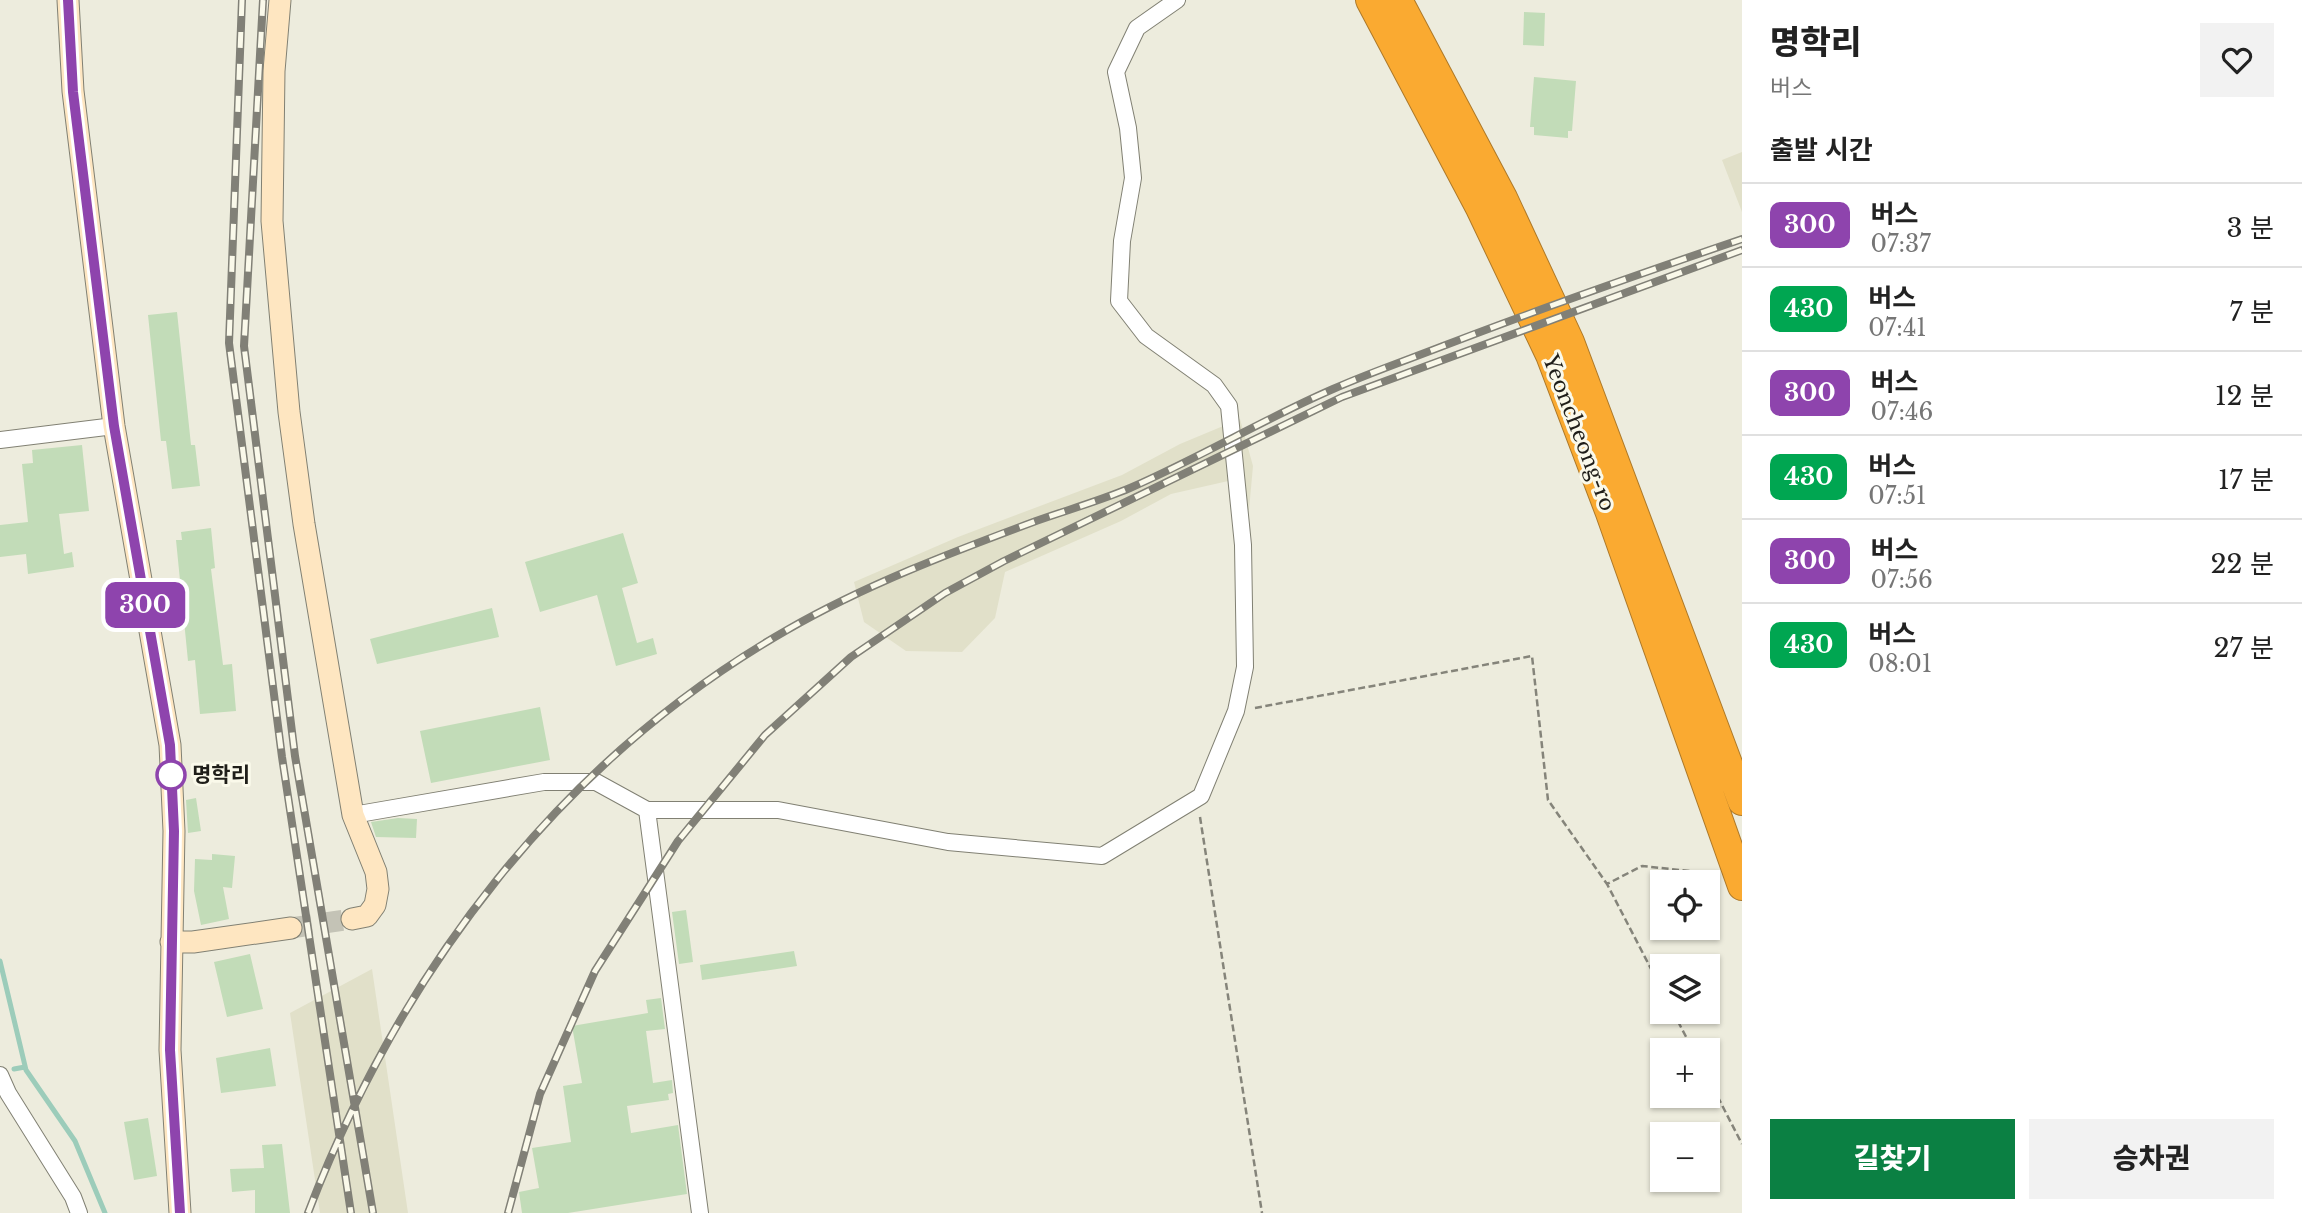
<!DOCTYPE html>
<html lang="ko">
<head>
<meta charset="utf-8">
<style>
  :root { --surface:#fff; --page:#f2f2f2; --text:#222; --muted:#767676; --line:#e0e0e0; --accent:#0b8043 }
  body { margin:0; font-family:"Libre Baskerville","Noto Sans KR",serif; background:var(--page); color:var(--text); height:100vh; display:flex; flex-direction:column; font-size:26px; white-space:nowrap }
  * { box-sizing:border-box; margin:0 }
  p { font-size:23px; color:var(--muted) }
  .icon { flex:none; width:38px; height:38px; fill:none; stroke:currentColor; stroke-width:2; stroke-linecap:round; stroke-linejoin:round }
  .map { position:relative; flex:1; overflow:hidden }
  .drawer { display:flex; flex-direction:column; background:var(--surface); width:560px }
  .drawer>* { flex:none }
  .badge { padding:0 14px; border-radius:10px; font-size:24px; line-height:46px }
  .tools { position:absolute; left:1650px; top:870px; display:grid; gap:14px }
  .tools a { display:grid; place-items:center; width:70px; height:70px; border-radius:0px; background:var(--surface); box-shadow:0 2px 5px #0004; font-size:35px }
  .map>.badge { position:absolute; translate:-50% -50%; box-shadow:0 0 0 4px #fff }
  h2 { padding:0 28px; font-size:26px; line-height:63px }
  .round { display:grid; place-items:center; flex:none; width:74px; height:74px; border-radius:0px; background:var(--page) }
  .head { display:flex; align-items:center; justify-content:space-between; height:119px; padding:0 28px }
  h1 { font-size:33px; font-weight:800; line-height:52px }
  .cta { display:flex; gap:14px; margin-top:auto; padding:14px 28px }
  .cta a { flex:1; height:80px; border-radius:0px; background:var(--accent); color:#fff; font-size:28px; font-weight:800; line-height:80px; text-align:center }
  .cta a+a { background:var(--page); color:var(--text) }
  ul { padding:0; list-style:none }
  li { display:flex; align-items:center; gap:21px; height:84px; padding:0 28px; border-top:2px solid var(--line) }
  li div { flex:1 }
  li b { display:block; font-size:26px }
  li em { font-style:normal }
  li .badge { min-width:77px; font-weight:700; text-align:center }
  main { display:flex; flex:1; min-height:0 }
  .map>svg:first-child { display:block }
  .built { fill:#e1e0c9 }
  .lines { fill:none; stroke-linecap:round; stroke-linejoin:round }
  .stream { stroke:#9cccba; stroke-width:5 }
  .building { fill:#c2dcb8 }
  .secondary-tunnel { stroke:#c4c3b6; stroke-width:21; stroke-dasharray:21 10; stroke-linecap:butt }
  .street-casing { stroke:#818073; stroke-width:18 }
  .secondary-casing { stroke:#818073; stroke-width:23 }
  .highway-casing { stroke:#ad7929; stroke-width:30 }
  .path { stroke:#85847a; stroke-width:2.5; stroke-dasharray:7 3.5; stroke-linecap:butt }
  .street { stroke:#fff; stroke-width:16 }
  .secondary { stroke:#fee6c1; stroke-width:21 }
  .highway { stroke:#faaa31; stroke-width:28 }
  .rail-casing { stroke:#818077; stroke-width:8 }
  .rail { stroke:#faf9ea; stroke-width:5; stroke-dasharray:16; stroke-linecap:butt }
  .line-casing { stroke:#fff; stroke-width:16 }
  .line { stroke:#8e44ad; stroke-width:10 }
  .stop-dot { fill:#fff; stroke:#8e44ad; stroke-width:3.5 }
  .labels { text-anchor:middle; stroke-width:6; stroke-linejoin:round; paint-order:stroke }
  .street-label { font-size:21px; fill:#1f1e19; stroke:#faf9ea }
  .stop-label { font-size:21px; font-weight:bold; fill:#1f1e19; stroke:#faf9ea; text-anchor:start }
</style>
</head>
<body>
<main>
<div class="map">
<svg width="1742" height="1213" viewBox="0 0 1742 1213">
  <rect width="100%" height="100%" fill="#edecdd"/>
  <path class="built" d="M 1742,152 L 1742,212 L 1722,160 Z
    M 1240,419 L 1253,466 L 1249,510 L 1232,512 L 1237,479 L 1171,494 L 1121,521 L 1005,572 L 995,618 L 962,652 L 906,651 L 864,622 L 854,582 L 958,537 L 1122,475 L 1180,444 Z
    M 372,969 L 408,1213 L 320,1213 L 290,1013 Z"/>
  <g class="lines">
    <path class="stream" d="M 0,961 L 26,1070 L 75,1141 L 105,1213
      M 14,1069 L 25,1067"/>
  </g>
  <path class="building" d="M 1524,12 L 1545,13 L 1544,46 L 1523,45 Z
    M 1534,77 L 1576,81 L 1572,131 L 1568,131 L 1568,138 L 1534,135 L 1534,127 L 1530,127 Z
    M 177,312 L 191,445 L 195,445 L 200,486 L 172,489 L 166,441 L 161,441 L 148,315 Z
    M 82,445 L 89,511 L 59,514 L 64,554 L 72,552 L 74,567 L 28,574 L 26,554 L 0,557 L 0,525 L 28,522 L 22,464 L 33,463 L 32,450 Z
    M 211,528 L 215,568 L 211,569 L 223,665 L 232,664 L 236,711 L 200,714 L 195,660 L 188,661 L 176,540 L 182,540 L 181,532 Z
    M 623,533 L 638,583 L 622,588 L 637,643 L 653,638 L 657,654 L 616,666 L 597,595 L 540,612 L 525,562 Z
    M 492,608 L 499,637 L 377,664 L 370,639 Z
    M 540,707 L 550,760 L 431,783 L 420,731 Z
    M 196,798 L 201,831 L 188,833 L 186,800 Z
    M 398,818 L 417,819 L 416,838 L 376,837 L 371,822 Z
    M 212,854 L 235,856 L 232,888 L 223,887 L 229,919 L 201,925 L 194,891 L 195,859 L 212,860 Z
    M 686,910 L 693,962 L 679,964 L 672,912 Z
    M 794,951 L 797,966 L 702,980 L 700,965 Z
    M 250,954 L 263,1009 L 227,1017 L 214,962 Z
    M 661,998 L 665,1029 L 646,1031 L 653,1083 L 672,1080 L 673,1093 L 668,1094 L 669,1100 L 627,1106 L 631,1133 L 678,1125 L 687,1194 L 568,1213 L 522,1213 L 519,1192 L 539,1188 L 532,1148 L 571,1142 L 563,1086 L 582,1083 L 572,1026 L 648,1013 L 646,1000 Z
    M 270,1048 L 276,1086 L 221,1093 L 216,1058 Z
    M 148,1118 L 157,1176 L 134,1180 L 124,1122 Z
    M 282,1144 L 290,1213 L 255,1213 L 255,1190 L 232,1192 L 230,1169 L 264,1168 L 262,1145 Z"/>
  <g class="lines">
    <path class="secondary-tunnel" d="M 291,928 L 352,919"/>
    <g class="street-casing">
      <path id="street" d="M 0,440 L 114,426
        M 353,815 L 544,782 L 596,782 L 647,810
        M 0,1075 L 8,1093 L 73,1197 L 79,1213
        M 700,1213 L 647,810 L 778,810 L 948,842 L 1102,856 L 1201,796 L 1236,711 L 1245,667 L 1243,545 L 1229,406 L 1214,385 L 1146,336 L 1119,301 L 1122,241 L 1133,178 L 1128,128 L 1116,72 L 1137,28 L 1177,0"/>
    </g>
    <g class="secondary-casing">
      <path id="secondary" d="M 68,0 L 73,91 L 114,426 L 170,745 L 174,831 L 170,1050 L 180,1213
        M 280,0 L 274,71 L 272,221 L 289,412 L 304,524 L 353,815 L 376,872 L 378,889 L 375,905 L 367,916 L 352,919
        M 171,942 L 193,942 L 291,928"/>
    </g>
    <g class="highway-casing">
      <path id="highway" d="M 1370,0 L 1480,208 L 1550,355 L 1610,513 L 1742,886
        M 1398,0 L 1503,198 L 1570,342 L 1742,801"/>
    </g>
    <path class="path" d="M 1255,708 L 1532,656 L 1548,800 L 1607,884
      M 1200,817 L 1262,1213
      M 1662,990 L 1607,884 L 1642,866 L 1698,872
      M 1673,1012 L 1693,1050
      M 1708,1078 L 1742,1144"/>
    <use href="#street" class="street"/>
    <use href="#secondary" class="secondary"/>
    <use href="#highway" class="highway"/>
    <g class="rail-casing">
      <path id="rail" d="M 242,0 L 229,343 L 282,757 L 351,1213
        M 263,0 L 244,346 L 295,756 L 373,1213
        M 308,1213 C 400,972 560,760 787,630 C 865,585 952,552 1036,521 C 1067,510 1099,501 1130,488 C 1199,458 1264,419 1333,389 C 1369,373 1407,360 1443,346 C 1542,308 1642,273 1742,239
        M 508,1213 L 540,1094 L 595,971 L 678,841 L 765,735 L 851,657 L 945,593 L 1004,561 L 1342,397 L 1742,250"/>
    </g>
    <use href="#rail" class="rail"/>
  </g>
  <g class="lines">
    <g class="line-casing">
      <path id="line" d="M 68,0 L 73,92 L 114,426 L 170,745 L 174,831 L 170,1050 L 180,1213"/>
    </g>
    <use href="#line" class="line"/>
  </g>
  <circle class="stop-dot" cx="171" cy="775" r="14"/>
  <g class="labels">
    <g class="street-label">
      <text transform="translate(1579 433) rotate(69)" y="7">Yeoncheong-ro</text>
    </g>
    <g class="stop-label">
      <text x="192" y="782">명학리</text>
    </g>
  </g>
</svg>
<div class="tools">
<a><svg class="icon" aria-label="locate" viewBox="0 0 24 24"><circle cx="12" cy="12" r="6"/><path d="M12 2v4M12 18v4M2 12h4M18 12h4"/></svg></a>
<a><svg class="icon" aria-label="layers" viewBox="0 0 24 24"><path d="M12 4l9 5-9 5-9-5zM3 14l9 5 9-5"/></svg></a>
<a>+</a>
<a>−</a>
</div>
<b class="badge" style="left:145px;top:605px;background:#8e44ad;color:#fff">300</b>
</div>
<section class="drawer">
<div class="head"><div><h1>명학리</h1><p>버스</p></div><a class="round"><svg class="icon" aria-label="heart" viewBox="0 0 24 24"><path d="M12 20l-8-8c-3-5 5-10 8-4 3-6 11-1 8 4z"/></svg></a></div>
<h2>출발 시간</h2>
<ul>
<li><span class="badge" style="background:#8e44ad;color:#fff">300</span><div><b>버스</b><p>07:37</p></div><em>3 분</em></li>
<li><span class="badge" style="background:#00a651;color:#fff">430</span><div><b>버스</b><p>07:41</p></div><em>7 분</em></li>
<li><span class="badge" style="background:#8e44ad;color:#fff">300</span><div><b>버스</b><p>07:46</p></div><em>12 분</em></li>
<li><span class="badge" style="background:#00a651;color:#fff">430</span><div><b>버스</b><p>07:51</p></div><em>17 분</em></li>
<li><span class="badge" style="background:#8e44ad;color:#fff">300</span><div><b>버스</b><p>07:56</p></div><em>22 분</em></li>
<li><span class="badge" style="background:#00a651;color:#fff">430</span><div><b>버스</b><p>08:01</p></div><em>27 분</em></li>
</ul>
<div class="cta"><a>길찾기</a><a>승차권</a></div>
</section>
</main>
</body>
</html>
